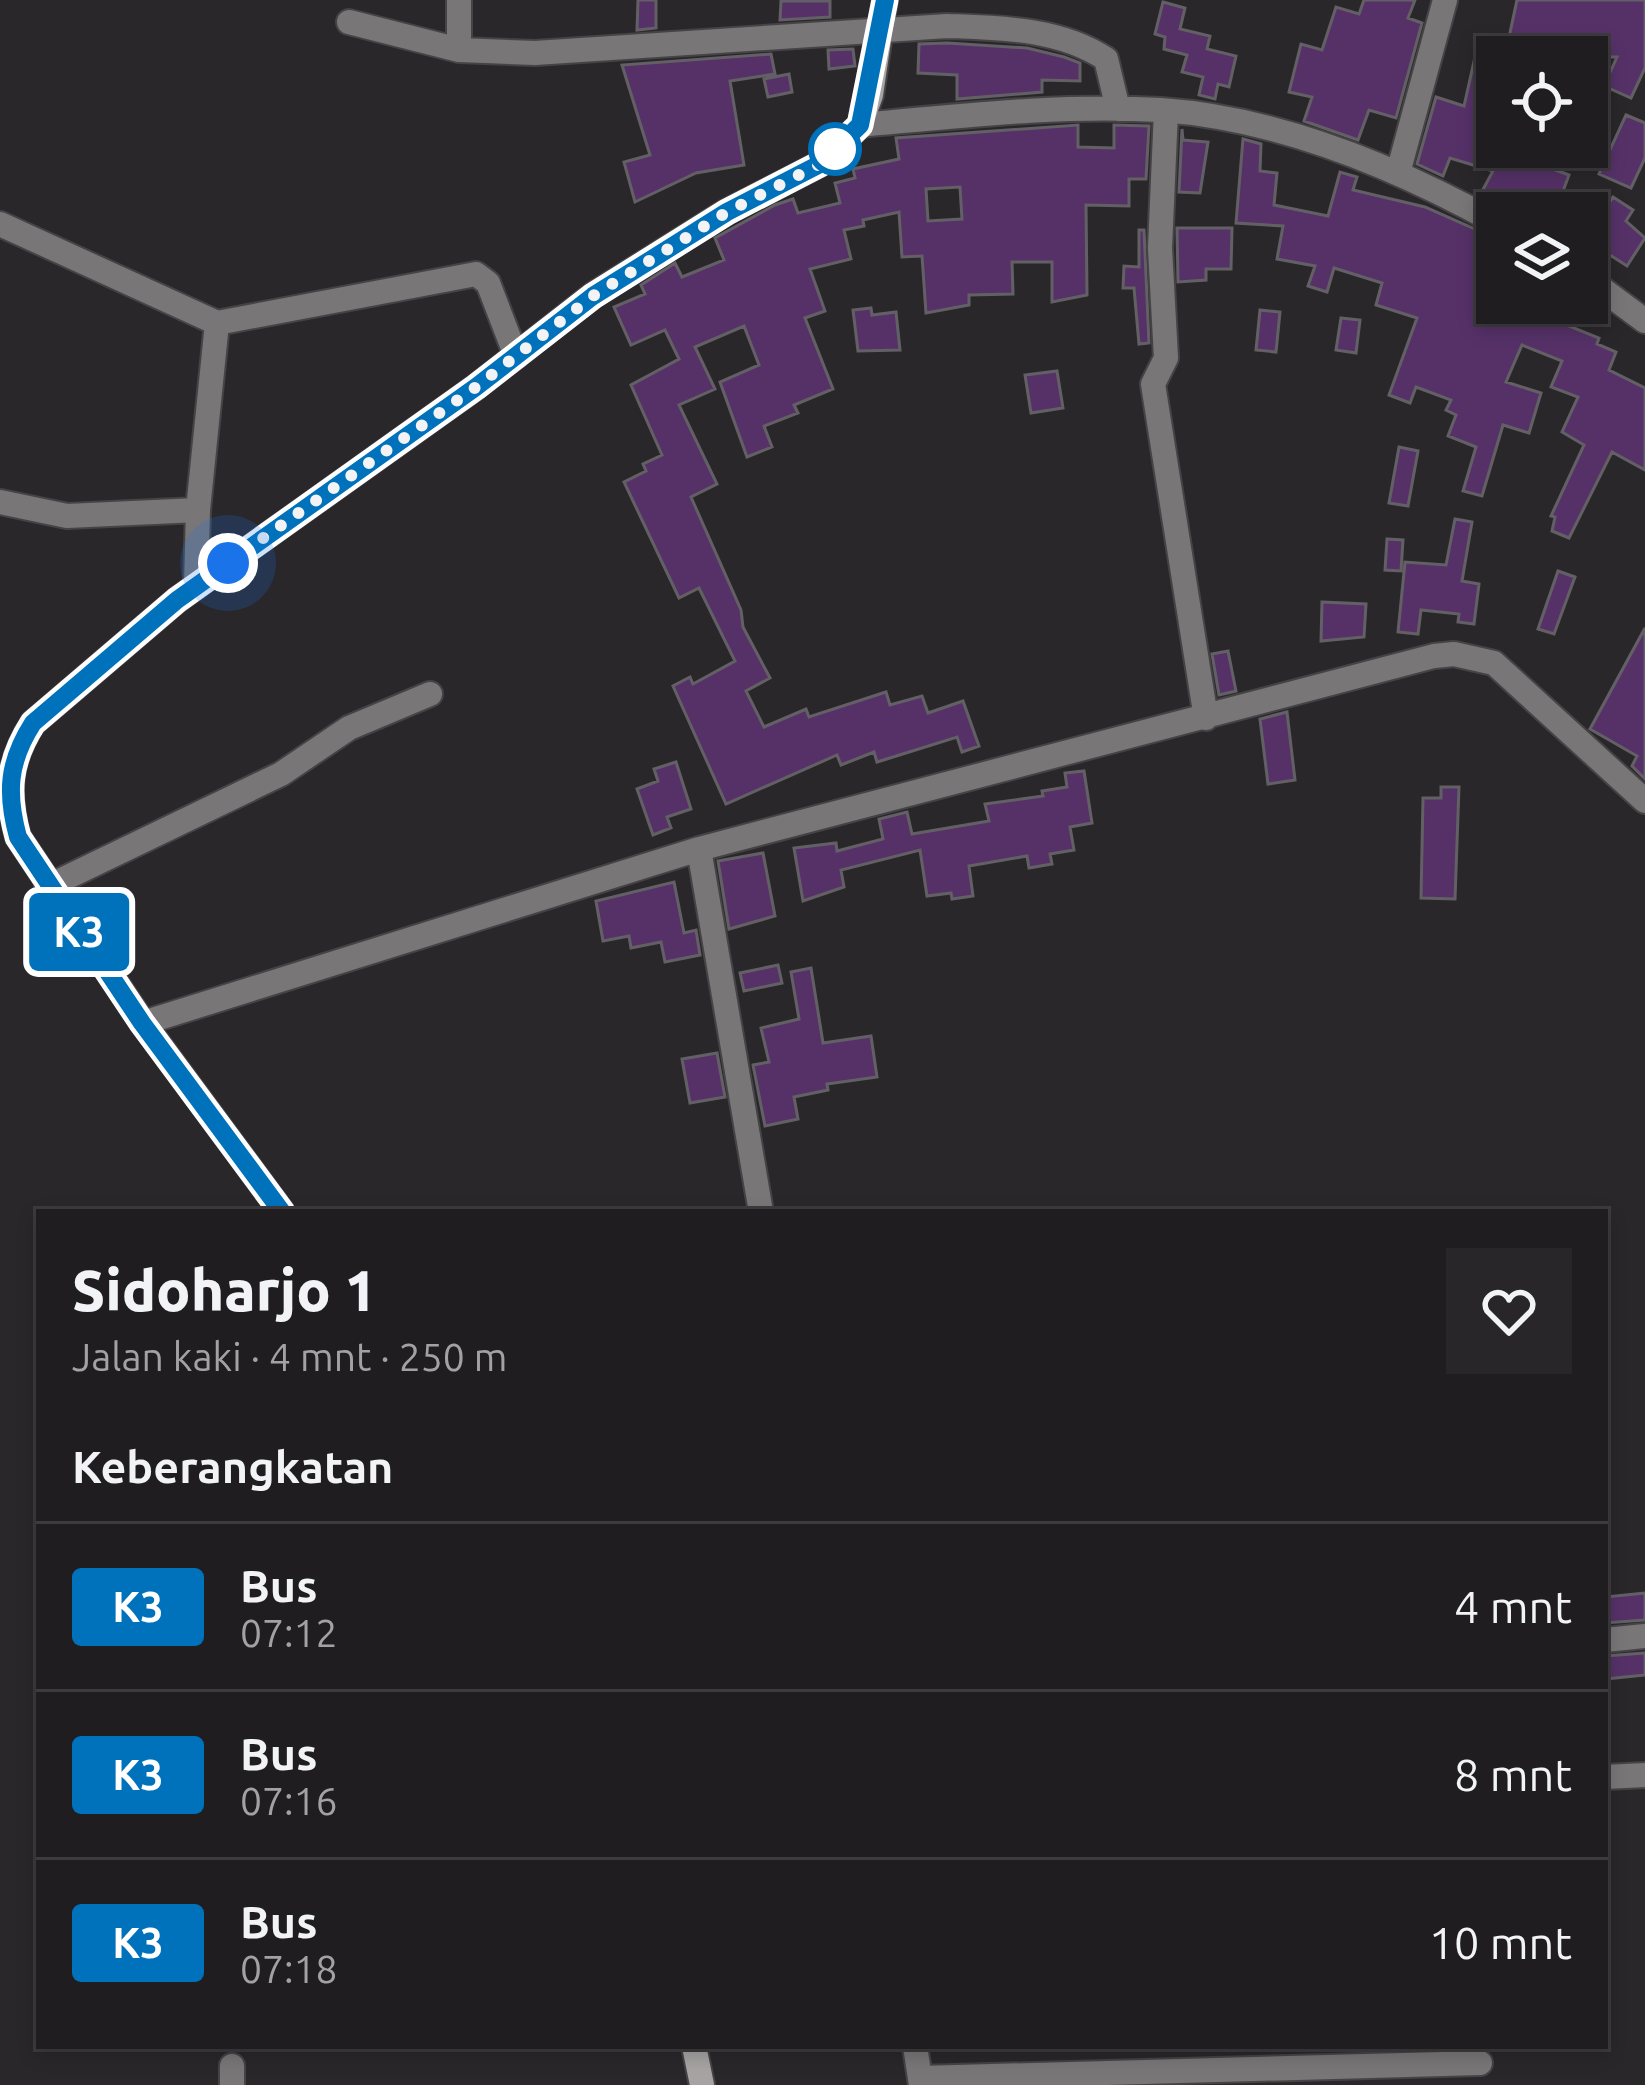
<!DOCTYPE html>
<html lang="id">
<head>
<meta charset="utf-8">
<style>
  :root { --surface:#201d20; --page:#282629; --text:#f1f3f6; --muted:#a2a2a5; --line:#3d3b3e }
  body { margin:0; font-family:Ubuntu,sans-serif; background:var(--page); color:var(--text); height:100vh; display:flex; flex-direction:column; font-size:45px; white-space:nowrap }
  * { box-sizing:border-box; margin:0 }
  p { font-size:39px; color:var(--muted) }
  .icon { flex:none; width:66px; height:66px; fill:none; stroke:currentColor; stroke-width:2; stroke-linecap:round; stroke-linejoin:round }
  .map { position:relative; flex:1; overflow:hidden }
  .panel { position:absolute; left:36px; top:1209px; width:1572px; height:840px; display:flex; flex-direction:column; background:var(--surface); border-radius:0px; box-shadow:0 6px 18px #0003,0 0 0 3px var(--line) }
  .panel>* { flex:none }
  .badge { padding:0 24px; border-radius:9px; font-size:42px; line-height:78px }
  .fabs { position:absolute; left:1476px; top:36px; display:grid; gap:24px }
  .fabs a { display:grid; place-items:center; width:132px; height:132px; border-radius:0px; background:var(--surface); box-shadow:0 6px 18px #0003,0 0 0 3px var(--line); font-size:60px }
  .you { position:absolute; width:60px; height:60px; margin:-30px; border:9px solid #fff; border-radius:50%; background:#1a73e8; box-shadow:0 0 0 18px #1a73e833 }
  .map>.badge { position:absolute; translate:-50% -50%; box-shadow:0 0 0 6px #fff }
  h2 { padding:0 36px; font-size:45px; line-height:108px }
  .round { display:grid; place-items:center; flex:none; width:126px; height:126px; border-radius:0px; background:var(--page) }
  .headline { display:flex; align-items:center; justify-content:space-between; height:204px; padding:0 36px }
  h1 { font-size:57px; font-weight:800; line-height:90px }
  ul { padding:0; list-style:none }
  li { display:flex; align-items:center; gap:36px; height:168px; padding:0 36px; border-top:3px solid var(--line) }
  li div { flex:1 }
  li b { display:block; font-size:45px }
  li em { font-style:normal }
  li .badge { min-width:132px; font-weight:700; text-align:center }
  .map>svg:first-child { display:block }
  .building { fill:#553168; stroke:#636065; stroke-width:3; fill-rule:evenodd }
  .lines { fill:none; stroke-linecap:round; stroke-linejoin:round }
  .minor-casing { stroke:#464347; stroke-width:28 }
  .secondary-casing { stroke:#464347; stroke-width:28 }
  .minor { stroke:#797677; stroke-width:24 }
  .secondary { stroke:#a7a3a3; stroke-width:24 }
  .line-casing { stroke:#fff; stroke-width:27 }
  .line { stroke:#0072bc; stroke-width:18 }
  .walk { stroke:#f3f2f4; stroke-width:12; stroke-dasharray:0 21.6 }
  .stop-dot { fill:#fff; stroke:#0072bc; stroke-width:6 }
</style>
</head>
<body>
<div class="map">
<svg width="1645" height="2085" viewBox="0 0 1645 2085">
  <rect width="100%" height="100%" fill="#2a272b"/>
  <path class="building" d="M 638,0 L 656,0 L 656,28 L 637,30 Z
    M 1364,0 L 1415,0 L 1408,18 L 1422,23 L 1396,118 L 1369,110 L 1358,140 L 1304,121 L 1312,97 L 1289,92 L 1301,44 L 1322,50 L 1336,7 L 1359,14 Z
    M 1517,0 L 1645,0 L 1645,68 L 1631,98 L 1604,86 L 1617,57 L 1544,57 L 1546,51 L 1508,42 Z
    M 781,1 L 830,1 L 830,17 L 780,20 Z
    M 1163,2 L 1185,8 L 1180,29 L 1210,36 L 1207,49 L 1236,56 L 1229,87 L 1218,84 L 1215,99 L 1199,95 L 1203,77 L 1182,72 L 1187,55 L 1164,49 L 1165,37 L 1155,34 Z
    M 1479,39 L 1528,50 L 1528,57 L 1497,57 L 1497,147 L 1558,147 L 1550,168 L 1569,175 L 1555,213 L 1503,200 L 1500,206 L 1480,195 L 1493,171 L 1450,158 L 1443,176 L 1417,164 L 1436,97 L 1464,106 Z
    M 947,43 L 1027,48 L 1064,57 L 1080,63 L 1080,81 L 1042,80 L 1042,92 L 957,99 L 957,75 L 918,73 L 919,44 Z
    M 853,49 L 855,66 L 829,69 L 828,50 Z
    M 771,54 L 775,74 L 730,81 L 744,165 L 696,173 L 635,202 L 624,162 L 650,155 L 622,65 Z
    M 789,74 L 792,92 L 768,97 L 764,79 Z
    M 1626,115 L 1645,123 L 1645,158 L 1631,188 L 1599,174 Z
    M 1078,125 L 1078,147 L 1114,148 L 1114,125 L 1149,126 L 1146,179 L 1129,179 L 1129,206 L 1086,205 L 1087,295 L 1052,302 L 1052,262 L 1012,262 L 1013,294 L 969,295 L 969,305 L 926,313 L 922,256 L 902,257 L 899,212 L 863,220 L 864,226 L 844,230 L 851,259 L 810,269 L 825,311 L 805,318 L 833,389 L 794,405 L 798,413 L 764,426 L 772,447 L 747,457 L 720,382 L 759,365 L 744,326 L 695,347 L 715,389 L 679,405 L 717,484 L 691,497 L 741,610 L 743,627 L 770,678 L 746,691 L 764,727 L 806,709 L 809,717 L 886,692 L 890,705 L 922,696 L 928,713 L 963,701 L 979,746 L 962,752 L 957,737 L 877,762 L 874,752 L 841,765 L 837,755 L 726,804 L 673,686 L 690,677 L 693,684 L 735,661 L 699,588 L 679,598 L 624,482 L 646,471 L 643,464 L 662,455 L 631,385 L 679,359 L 665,330 L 631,345 L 614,307 L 645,294 L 641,285 L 675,263 L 682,277 L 724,260 L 715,238 L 775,205 L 793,199 L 798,213 L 840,203 L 835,183 L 855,178 L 853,169 L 899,159 L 896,138 ZM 960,187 L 962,219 L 928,221 L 926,189 Z
    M 1182,129 L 1183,140 L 1208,142 L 1200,193 L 1179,192 Z
    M 1243,139 L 1261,144 L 1260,171 L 1277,173 L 1274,205 L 1328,216 L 1340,172 L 1357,177 L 1353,190 L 1425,207 L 1497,239 L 1497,303 L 1549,303 L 1564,309 L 1559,322 L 1599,338 L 1597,344 L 1616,352 L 1609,370 L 1645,388 L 1645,470 L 1612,452 L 1569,538 L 1552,531 L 1555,517 L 1551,516 L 1584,445 L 1562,432 L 1578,397 L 1551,387 L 1562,361 L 1522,345 L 1506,382 L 1541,393 L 1529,433 L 1503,425 L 1482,496 L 1463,491 L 1476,447 L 1448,436 L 1456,415 L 1446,410 L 1451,400 L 1416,387 L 1410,403 L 1389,395 L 1417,318 L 1376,305 L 1382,283 L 1334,268 L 1327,292 L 1308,286 L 1315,266 L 1277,259 L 1283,226 L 1236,223 Z
    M 1613,197 L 1633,210 L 1626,221 L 1645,238 L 1627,266 L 1610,255 L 1601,268 L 1587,262 L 1587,237 Z
    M 1177,228 L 1232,228 L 1231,269 L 1206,269 L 1206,280 L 1178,282 Z
    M 1139,230 L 1144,230 L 1149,343 L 1139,344 L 1134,288 L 1123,288 L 1124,266 L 1139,267 Z
    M 871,308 L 872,315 L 896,312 L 900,350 L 858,351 L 853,310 Z
    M 1260,310 L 1280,312 L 1276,352 L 1256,350 Z
    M 1341,318 L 1360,320 L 1356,353 L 1336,350 Z
    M 1057,371 L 1063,408 L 1031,413 L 1025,375 Z
    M 1399,447 L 1418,451 L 1408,506 L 1389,503 Z
    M 1455,519 L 1472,522 L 1462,581 L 1479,584 L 1474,624 L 1458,622 L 1459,614 L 1421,610 L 1418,634 L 1398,632 L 1405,562 L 1446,565 Z
    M 1387,539 L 1403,540 L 1401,571 L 1385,570 Z
    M 1558,571 L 1575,577 L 1554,634 L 1538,629 Z
    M 1322,602 L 1366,604 L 1364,637 L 1321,641 Z
    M 1645,628 L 1645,779 L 1632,766 L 1637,756 L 1590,729 Z
    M 1228,651 L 1236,691 L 1219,695 L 1212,654 Z
    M 1287,712 L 1295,780 L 1268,784 L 1260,719 Z
    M 676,762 L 691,809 L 667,817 L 671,828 L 653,835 L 637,789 L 658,781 L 654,769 Z
    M 1084,771 L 1092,823 L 1070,827 L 1074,850 L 1050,854 L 1052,864 L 1029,868 L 1027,856 L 969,866 L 973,896 L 952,899 L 951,893 L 927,896 L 920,850 L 841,870 L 844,887 L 803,901 L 794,848 L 836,843 L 837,851 L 883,839 L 879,819 L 907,812 L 912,834 L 989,821 L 985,804 L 1043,796 L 1042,791 L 1067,787 L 1065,773 Z
    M 1441,787 L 1459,787 L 1455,899 L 1421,898 L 1423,798 L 1441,798 Z
    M 763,853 L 775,916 L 729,929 L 718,861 Z
    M 674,882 L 684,933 L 696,930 L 700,955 L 665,962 L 661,942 L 631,948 L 629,936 L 603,941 L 596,901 Z
    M 778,965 L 782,983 L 744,991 L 740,973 Z
    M 811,968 L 823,1043 L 871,1036 L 877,1077 L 827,1084 L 828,1090 L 794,1097 L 798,1119 L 765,1126 L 753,1065 L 769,1062 L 761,1028 L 799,1019 L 791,972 Z
    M 717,1053 L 725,1097 L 690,1103 L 682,1059 Z
    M 1645,1593 L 1645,1620 L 1605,1623 L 1605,1597 Z
    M 1645,1653 L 1645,1675 L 1605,1679 L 1605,1656 Z"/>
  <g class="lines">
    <g class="minor-casing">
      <path id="minor" d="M 349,22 L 459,50 L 535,53 L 947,26 C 1001,28 1059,28 1106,59 L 1118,109
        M 459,50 L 459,0
        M 1166,111 L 1160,248 L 1166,358 L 1153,384 L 1206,718
        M 860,125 C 959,116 1062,104 1161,110 C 1278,118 1396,167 1497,223
        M 1398,173 L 1445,0
        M 0,224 L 217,323 L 476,274 L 488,283 L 516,356
        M 1587,278 L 1645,321
        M 0,502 L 67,516 L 198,510
        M 196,586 L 198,510 L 217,323
        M 699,849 L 761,1212
        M 47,887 L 281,774 L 349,728 L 430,694
        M 143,1023 L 699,849 L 1434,656 L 1454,654 L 1494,663 L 1645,801
        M 1605,1640 L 1645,1636
        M 1605,1777 L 1645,1775
        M 915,2046 L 921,2085
        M 920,2078 L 1480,2063
        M 232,2085 L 232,2066"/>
    </g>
    <g class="secondary-casing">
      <path id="secondary" d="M 282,1212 L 143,1023 L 18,837 C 6,793 8,762 33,723 L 177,600 L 476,387 L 593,295 L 726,212 L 820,164 L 860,125 L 871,95 L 885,0
        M 694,2046 L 702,2085"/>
    </g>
    <use href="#minor" class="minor"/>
    <use href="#secondary" class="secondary"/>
  </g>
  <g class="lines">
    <g class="line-casing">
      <path id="line" d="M 282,1212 L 142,1023 L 18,837 C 6,793 8,762 33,723 L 177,600 L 476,387 L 593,296 L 727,212 L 820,164 L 860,125 L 885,0"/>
    </g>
    <use href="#line" class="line"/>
    <path class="walk" d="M 228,563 L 476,387 L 593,296 L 727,212 L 820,164 L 840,145 L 835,149"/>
  </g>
  <circle class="stop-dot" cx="835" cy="149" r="24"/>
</svg>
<div class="fabs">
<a><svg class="icon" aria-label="locate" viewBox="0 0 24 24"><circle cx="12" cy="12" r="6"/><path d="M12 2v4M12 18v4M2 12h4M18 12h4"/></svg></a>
<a><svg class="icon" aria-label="layers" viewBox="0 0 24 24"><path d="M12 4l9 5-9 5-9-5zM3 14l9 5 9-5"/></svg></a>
</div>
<div class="you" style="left:228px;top:563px"></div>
<b class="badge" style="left:79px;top:932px;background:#0072bc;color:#fff">K3</b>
<section class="panel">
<div class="headline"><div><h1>Sidoharjo 1</h1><p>Jalan kaki · 4 mnt · 250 m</p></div><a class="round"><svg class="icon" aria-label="heart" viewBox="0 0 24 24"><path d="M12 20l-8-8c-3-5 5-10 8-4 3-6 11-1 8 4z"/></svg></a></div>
<h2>Keberangkatan</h2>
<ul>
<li><span class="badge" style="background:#0072bc;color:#fff">K3</span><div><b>Bus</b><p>07:12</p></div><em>4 mnt</em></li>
<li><span class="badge" style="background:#0072bc;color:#fff">K3</span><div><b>Bus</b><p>07:16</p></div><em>8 mnt</em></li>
<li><span class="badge" style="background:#0072bc;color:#fff">K3</span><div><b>Bus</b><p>07:18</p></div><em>10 mnt</em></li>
</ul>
</section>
</div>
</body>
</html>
